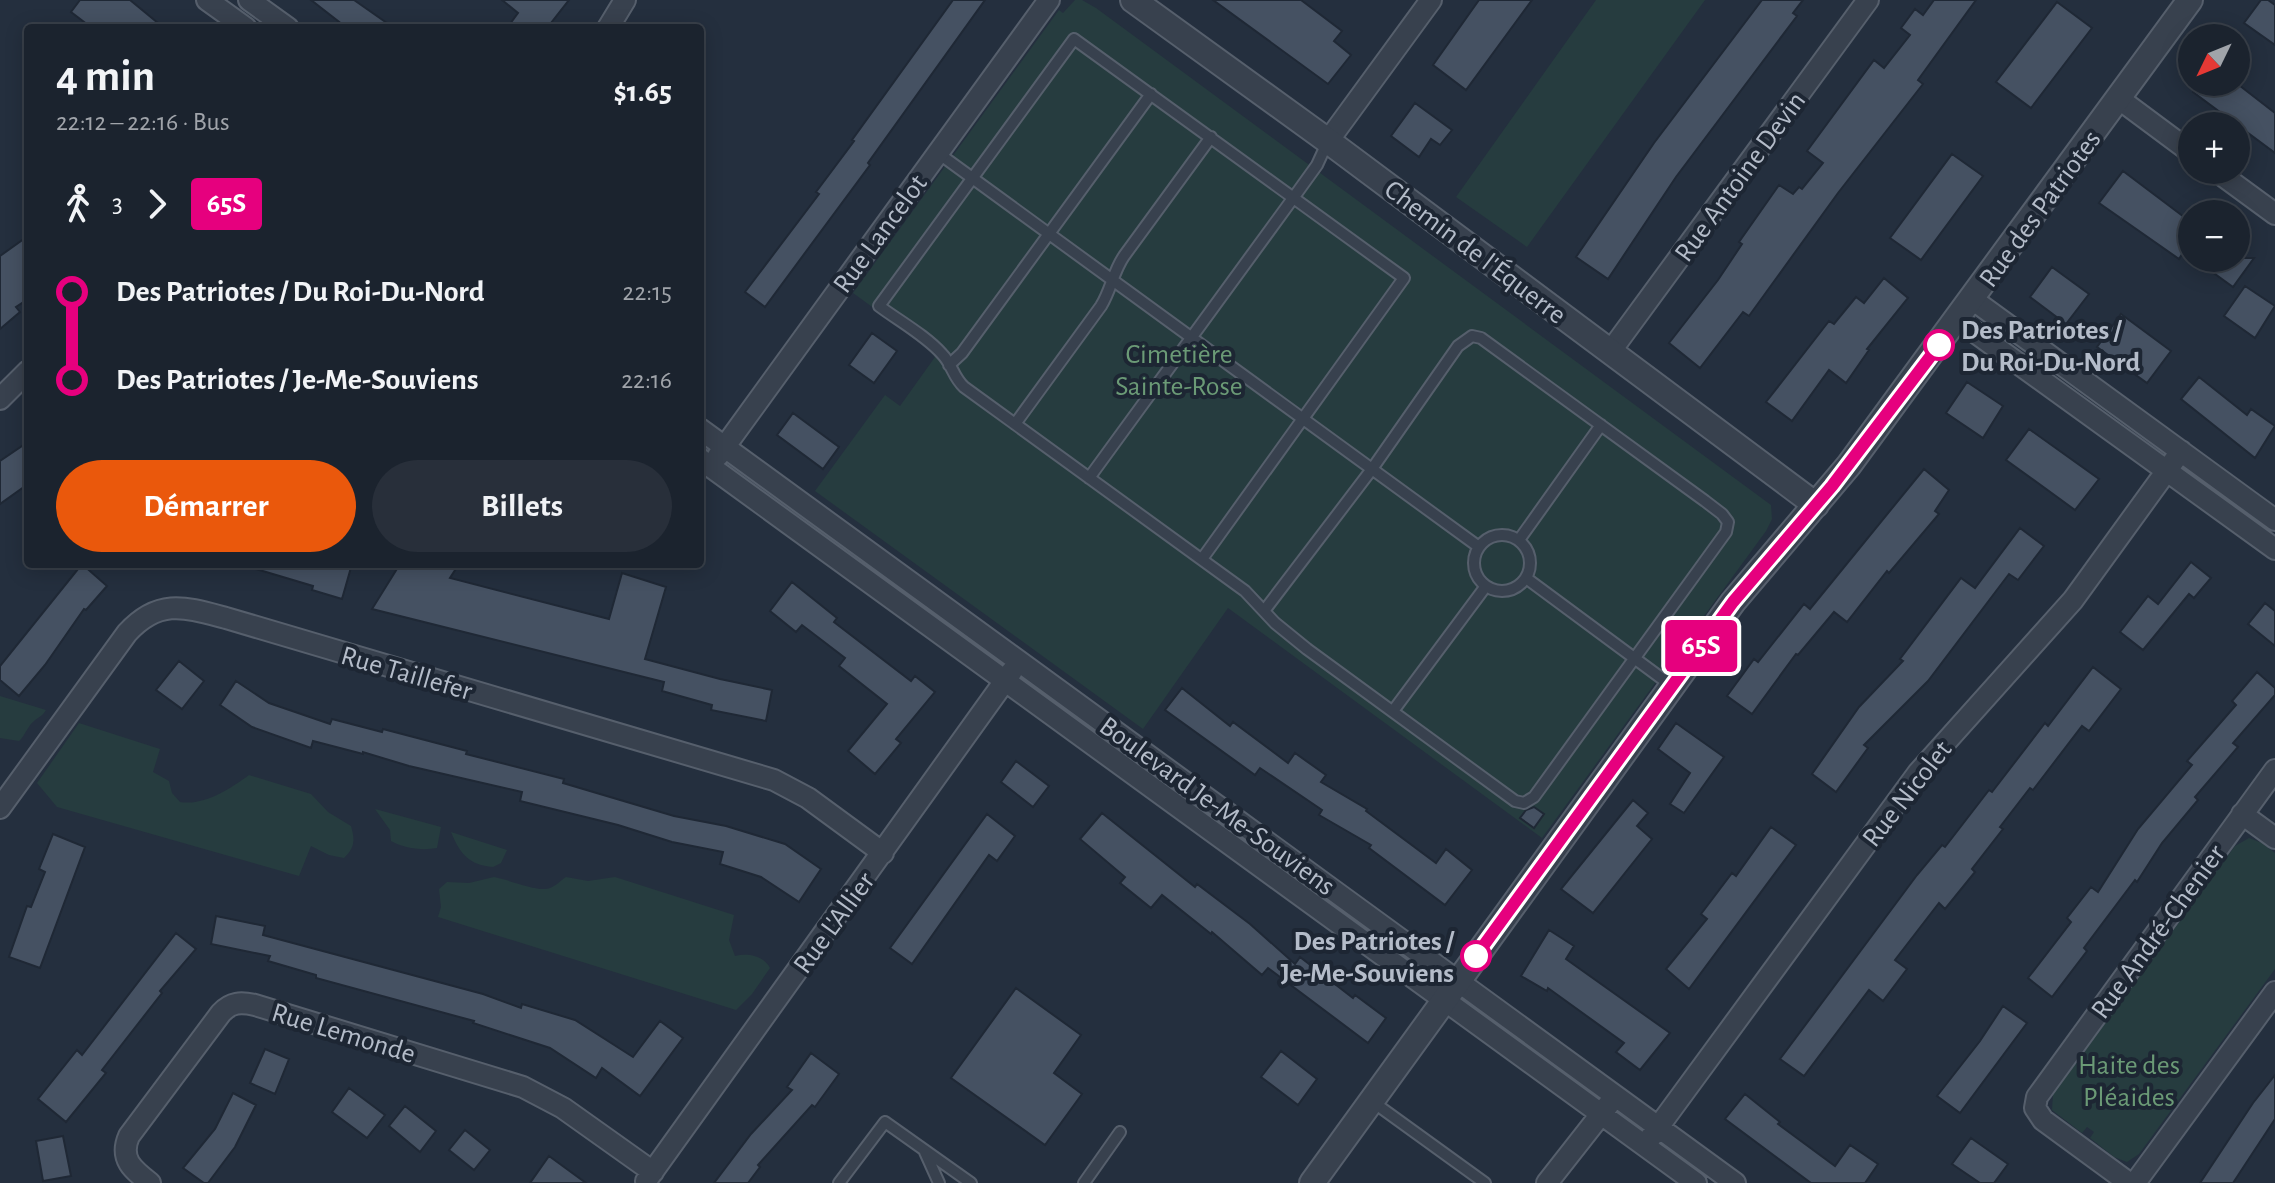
<!DOCTYPE html>
<html lang="fr">
<head>
<meta charset="utf-8">
<style>
  :root { --surface:#1b232e; --page:#282f3a; --text:#f1f3f6; --muted:#a0a4aa; --line:#39404a; --accent:#ea580c }
  body { margin:0; font-family:"Alegreya Sans",sans-serif; background:var(--page); color:var(--text); height:100vh; display:flex; flex-direction:column; font-size:30px; white-space:nowrap }
  * { box-sizing:border-box; margin:0 }
  p { font-size:26px; color:var(--muted) }
  .icon { flex:none; width:44px; height:44px; fill:none; stroke:currentColor; stroke-width:2; stroke-linecap:round; stroke-linejoin:round }
  .map { position:relative; flex:1; overflow:hidden }
  .details { position:absolute; left:24px; top:24px; width:680px; height:544px; display:flex; flex-direction:column; background:var(--surface); border-radius:8px; box-shadow:0 4px 20px #0003,0 0 0 2px var(--line) }
  .details>* { flex:none }
  .badge { padding:0 16px; border-radius:6px; font-size:28px; line-height:52px }
  .needle { width:52px; rotate:227deg }
  .buttons { position:absolute; left:2178px; top:24px; display:grid; gap:16px }
  .buttons a { display:grid; place-items:center; width:72px; height:72px; border-radius:50%; background:var(--surface); box-shadow:0 4px 20px #0003,0 0 0 2px var(--line); font-size:40px }
  .map>.badge { position:absolute; translate:-50% -50%; box-shadow:0 0 0 4px #fff }
  .legs { display:flex; align-items:center; gap:12px; height:88px; padding:0 32px; font-size:26px }
  .legs p { margin-inline-start:auto }
  .overview { display:flex; align-items:center; justify-content:space-between; height:136px; padding:0 32px }
  h1 { font-size:44px; font-weight:700; line-height:60px }
  .cta { display:flex; gap:16px; margin-top:auto; padding:16px 32px }
  .cta a { flex:1; height:92px; border-radius:48px; background:var(--accent); color:#fff; font-size:32px; font-weight:700; line-height:92px; text-align:center }
  .cta a+a { background:var(--page); color:var(--text) }
  ul { padding:0 32px; list-style:none }
  li { display:flex; align-items:center; gap:28px; height:88px; font-size:30px }
  li i { display:grid; place-items:center; width:12px; height:100%; margin:0 10px; background:currentColor }
  li i::after { content:''; width:20px; height:20px; margin:-10px; border:6px solid; border-radius:50%; background:var(--surface) }
  li p { margin-inline-start:auto }
  li:first-child i { background:linear-gradient(#0000 50%,currentColor 0) }
  li:last-child i { background:linear-gradient(currentColor 50%,#0000 0) }
  .map>svg:first-child { display:block }
  .green { fill:#263c3f }
  .building { fill:#455162; stroke:#1f2835; stroke-width:2 }
  .lines { fill:none; stroke-linecap:round; stroke-linejoin:round }
  .service-casing { stroke:#565f6c; stroke-width:14 }
  .minor-casing { stroke:#565f6c; stroke-width:24 }
  .tertiary-casing { stroke:#565f6c; stroke-width:28 }
  .service { stroke:#38414e; stroke-width:10 }
  .minor { stroke:#38414e; stroke-width:20 }
  .tertiary { stroke:#38414e; stroke-width:24 }
  .line-1-casing { stroke:#fff; stroke-width:18 }
  .line-1 { stroke:#e6007e; stroke-width:12 }
  .stop-1-dot { fill:#fff; stroke:#e6007e; stroke-width:4 }
  .labels { text-anchor:middle; stroke-width:8; stroke-linejoin:round; paint-order:stroke }
  .street-label { font-size:28px; fill:#b4bcc9; stroke:#1d2633 }
  .stop-label { font-size:28px; font-weight:bold; fill:#b4bcc9; stroke:#1d2633; text-anchor:start }
  .park-label { font-size:28px; fill:#6b9a76; stroke:#1d2633 }
</style>
</head>
<body>
<div class="map">
<svg width="2275" height="1183" viewBox="0 0 2275 1183">
  <rect width="100%" height="100%" fill="#242f3e"/>
  <path class="green" d="M 1075,0 L 1082,0 L 1096,8 L 1771,505 L 1772,519 L 1766,531 L 1542,838 L 1228,608 L 1143,729 L 815,491 L 885,395 L 900,406 L 935,357 L 926,346 L 853,293 L 1059,10 L 1063,13 Z
    M 1596,0 L 1705,0 L 1527,247 L 1456,197 Z
    M 0,696 L 46,710 C 42,717 38,717 33,722 C 27,727 25,736 19,741 L 0,738 Z
    M 79,723 L 160,749 L 153,772 L 169,781 L 172,793 L 180,802 C 204,806 230,789 249,775 L 311,794 L 328,812 L 351,826 C 355,840 355,847 344,858 L 329,855 L 311,846 L 299,876 L 57,807 L 37,783 Z
    M 375,809 L 441,827 L 437,848 C 422,851 403,848 391,841 L 390,830 Z
    M 451,832 L 507,850 L 501,863 L 493,867 C 469,865 460,854 451,832 Z
    M 2249,838 L 2262,843 L 2275,853 L 2275,969 L 2139,1154 L 2127,1162 L 2114,1157 L 2090,1138 L 2094,1132 L 2087,1127 L 2082,1133 L 2052,1110 L 2053,1094 L 2235,846 Z
    M 494,877 C 507,879 539,893 550,888 C 556,886 561,880 566,877 L 588,881 L 615,877 L 734,915 L 729,940 L 735,956 C 747,953 763,955 770,968 L 752,994 L 736,1010 L 438,917 L 441,907 L 439,889 L 447,882 L 469,883 Z"/>
  <path class="building" d="M 80,0 L 130,0 L 164,28 L 92,28 L 71,12 Z
    M 311,0 L 354,0 L 394,28 L 347,28 Z
    M 502,0 L 569,0 L 547,28 L 507,28 L 518,13 Z
    M 953,0 L 985,0 L 868,163 L 870,165 L 765,307 L 745,292 L 819,194 L 816,192 L 854,141 L 852,140 Z
    M 1213,0 L 1301,0 L 1342,31 L 1334,41 L 1351,55 L 1328,84 Z
    M 1479,0 L 1532,0 L 1466,90 L 1433,65 Z
    M 1762,0 L 1803,0 L 1793,13 L 1797,16 L 1676,177 L 1608,279 L 1576,257 L 1654,143 Z
    M 1934,0 L 1976,0 L 1918,80 L 1923,84 L 1838,193 L 1749,316 L 1743,312 L 1700,368 L 1669,343 L 1718,280 L 1742,244 L 1739,242 L 1779,185 L 1793,194 L 1799,187 L 1802,189 L 1823,163 L 1807,151 L 1874,60 L 1884,68 L 1910,35 L 1901,28 L 1915,9 L 1923,15 Z
    M 2261,0 L 2268,0 L 2275,5 L 2275,45 L 2244,23 Z
    M 2057,2 L 2092,28 L 2031,108 L 1996,82 Z
    M 2200,82 L 2235,82 L 2275,113 L 2275,153 L 2193,92 Z
    M 1415,103 L 1452,130 L 1440,145 L 1431,139 L 1419,157 L 1391,136 Z
    M 1952,154 L 1983,176 L 1921,260 L 1890,238 Z
    M 2123,171 L 2192,223 L 2192,257 L 2184,251 L 2179,259 L 2099,203 Z
    M 28,236 L 28,299 L 16,307 L 20,312 L 0,329 L 0,256 Z
    M 2193,258 L 2254,258 L 2233,287 Z
    M 2052,267 L 2089,294 L 2066,324 L 2030,297 Z
    M 1884,278 L 1908,298 L 1867,349 L 1869,350 L 1846,383 L 1829,370 L 1792,421 L 1766,402 L 1829,321 L 1834,324 L 1856,297 L 1864,303 Z
    M 2245,286 L 2275,306 L 2255,338 L 2224,316 Z
    M 2121,314 L 2171,351 L 2147,383 L 2097,347 Z
    M 872,333 L 897,351 L 874,383 L 849,365 Z
    M 2199,377 L 2247,415 L 2251,409 L 2275,426 L 2255,458 L 2181,399 Z
    M 1967,382 L 2003,406 L 1983,438 L 1946,413 Z
    M 793,413 L 839,447 L 823,469 L 777,435 Z
    M 2029,429 L 2099,479 L 2075,510 L 2006,460 Z
    M 28,442 L 28,484 L 0,504 L 0,461 Z
    M 1924,469 L 1949,490 L 1935,511 L 1939,514 L 1889,573 L 1887,571 L 1847,622 L 1834,612 L 1798,655 L 1796,654 L 1752,714 L 1727,696 L 1754,659 L 1758,662 L 1804,604 L 1810,609 Z
    M 2020,528 L 2044,546 L 2018,580 L 2009,574 L 1928,681 L 1864,745 L 1868,748 L 1836,792 L 1812,774 L 1859,707 L 1903,661 L 1900,659 L 1961,578 L 1975,588 Z
    M 2191,562 L 2211,578 L 2194,598 L 2189,594 L 2143,650 L 2120,632 L 2148,596 L 2158,604 Z
    M 82,564 L 107,586 L 86,610 L 84,609 L 45,665 L 19,696 L 0,680 L 0,666 Z
    M 257,564 L 352,564 L 342,599 L 312,590 L 313,586 L 256,569 Z
    M 400,564 L 459,564 L 450,578 L 609,619 L 622,573 L 666,587 L 645,659 L 720,679 L 772,690 L 766,721 L 711,710 L 712,705 L 662,691 L 664,682 L 372,609 Z
    M 792,582 L 837,618 L 834,622 L 911,681 L 915,676 L 935,692 L 896,739 L 901,743 L 875,774 L 848,751 L 887,704 L 839,666 L 845,658 L 802,625 L 796,632 L 770,611 Z
    M 2265,603 L 2275,611 L 2275,646 L 2248,624 Z
    M 179,661 L 204,681 L 182,709 L 156,690 Z
    M 2093,667 L 2121,689 L 2089,731 L 2082,726 L 2033,790 L 2030,788 L 2000,827 L 2003,829 L 1972,869 L 1975,872 L 1945,909 L 1939,903 L 1895,960 L 1907,969 L 1883,1001 L 1869,990 L 1804,1076 L 1780,1059 L 1917,875 L 1942,845 L 1945,847 L 1989,790 L 1992,792 L 2045,723 L 2048,726 Z
    M 2257,672 L 2275,688 L 2275,695 L 2233,743 L 2238,747 L 2195,797 L 2198,800 L 2162,843 L 2137,882 L 2135,880 L 2084,948 L 2087,951 L 2052,997 L 2028,978 L 2071,922 L 2067,918 L 2091,887 L 2098,892 L 2138,829 L 2192,765 L 2187,761 L 2236,705 L 2232,701 Z
    M 236,681 L 269,703 L 330,724 L 332,719 L 382,732 L 383,729 L 467,751 L 466,754 L 564,779 L 563,783 L 674,816 L 726,826 L 785,844 L 821,869 L 799,902 L 761,877 L 720,864 L 723,852 L 672,842 L 618,825 L 520,801 L 522,792 L 409,766 L 363,752 L 363,754 L 313,741 L 311,748 L 252,727 L 220,705 Z
    M 1182,688 L 1230,726 L 1233,722 L 1288,763 L 1295,753 L 1326,775 L 1321,782 L 1367,809 L 1366,811 L 1436,863 L 1446,849 L 1472,870 L 1445,905 L 1369,848 L 1371,845 L 1319,815 L 1322,810 L 1260,768 L 1255,775 L 1165,710 Z
    M 1676,723 L 1724,757 L 1684,813 L 1670,804 L 1690,773 L 1658,749 Z
    M 1016,761 L 1049,786 L 1033,807 L 1001,782 Z
    M 1633,800 L 1648,813 L 1637,826 L 1652,839 L 1593,913 L 1561,889 Z
    M 1534,807 L 1544,814 L 1534,828 L 1520,818 L 1526,810 Z
    M 1102,813 L 1195,887 L 1197,884 L 1250,924 L 1295,964 L 1300,957 L 1353,998 L 1355,995 L 1386,1018 L 1368,1043 L 1268,968 L 1262,975 L 1212,932 L 1211,934 L 1162,895 L 1151,908 L 1120,883 L 1125,877 L 1080,839 Z
    M 987,814 L 1015,836 L 997,861 L 989,855 L 912,964 L 890,948 Z
    M 1771,827 L 1796,845 L 1689,989 L 1666,969 L 1707,919 L 1701,914 L 1732,873 L 1736,876 Z
    M 53,834 L 85,847 L 40,968 L 9,957 L 27,906 L 31,907 L 45,872 L 39,869 Z
    M 216,916 L 265,926 L 263,935 L 483,994 L 521,1008 L 522,1004 L 575,1020 L 633,1057 L 660,1021 L 683,1038 L 640,1096 L 602,1068 L 596,1078 L 550,1048 L 473,1023 L 474,1021 L 316,978 L 316,975 L 268,961 L 270,956 L 211,944 Z
    M 1549,930 L 1574,946 L 1566,959 L 1670,1033 L 1640,1070 L 1616,1052 L 1624,1043 L 1548,988 L 1547,991 L 1521,976 Z
    M 176,933 L 196,949 L 160,991 L 162,993 L 102,1070 L 106,1073 L 66,1122 L 38,1099 L 77,1050 L 82,1055 Z
    M 1016,988 L 1081,1035 L 1054,1073 L 1082,1094 L 1045,1145 L 951,1078 Z
    M 2003,1006 L 2027,1023 L 1960,1113 L 1937,1096 L 1980,1041 Z
    M 265,1049 L 289,1059 L 275,1094 L 250,1083 Z
    M 1281,1051 L 1317,1079 L 1298,1105 L 1261,1077 Z
    M 811,1053 L 839,1074 L 815,1107 L 812,1105 L 758,1165 L 760,1167 L 748,1183 L 714,1183 L 751,1134 L 792,1090 L 787,1087 Z
    M 2275,1075 L 2275,1119 L 2233,1183 L 2200,1183 L 2253,1103 Z
    M 349,1088 L 385,1115 L 367,1138 L 332,1112 Z
    M 233,1093 L 256,1105 L 235,1147 L 208,1183 L 204,1183 L 183,1168 L 215,1129 Z
    M 1745,1094 L 1780,1122 L 1778,1124 L 1835,1166 L 1850,1145 L 1878,1164 L 1865,1183 L 1811,1183 L 1725,1119 Z
    M 405,1106 L 436,1131 L 420,1152 L 389,1126 Z
    M 465,1130 L 490,1150 L 474,1170 L 449,1150 Z
    M 63,1136 L 71,1176 L 43,1181 L 36,1141 Z
    M 1971,1138 L 2008,1164 L 1994,1183 L 1980,1183 L 1952,1164 Z
    M 549,1156 L 586,1183 L 530,1183 Z"/>
  <g class="lines">
    <g class="service-casing">
      <path id="service" d="M 938,153 L 1479,547
        M 949,365 L 962,353 L 1151,94
        M 1015,424 L 1101,306 C 1111,290 1113,272 1124,256 L 1211,137
        M 1089,478 L 1299,190 L 1317,165 L 1328,141
        M1474 563a28 28 0 1 1 56 0a28 28 0 1 1-56 0Z
        M 1519,540 L 1601,425
        M 1202,559 L 1404,278 L 1074,39 L 879,306 C 899,321 925,335 942,354 C 952,364 953,377 964,387 L 1245,591 L 1275,623 L 1307,649 L 1515,801 L 1524,803 L 1534,797 L 1726,532 L 1728,522 L 1722,514 L 1705,501 L 1481,338 L 1472,336 L 1458,346 L 1372,469 L 1264,611
        M 1526,578 L 1672,686
        M 1393,711 L 1486,586
        M 1373,1102 L 1485,1183
        M 925,1152 L 939,1183
        M 839,1183 L 885,1122 L 971,1183
        M 1084,1183 L 1120,1132"/>
    </g>
    <g class="minor-casing">
      <path id="minor" d="M 207,0 L 246,28
        M 249,0 L 288,28
        M 608,28 L 625,0
        M 2118,98 L 2192,153
        M 1328,141 L 1431,0
        M 2215,170 L 2275,214
        M 1972,299 L 2275,520
        M 1958,320 L 2275,549
        M 1610,352 L 1868,0
        M 0,399 L 28,371
        M 700,429 L 1735,1183
        M 718,456 L 1049,0
        M 700,459 L 1696,1183
        M 0,808 L 127,633 C 159,598 185,607 226,618 L 774,780 L 808,798 L 883,853
        M 2242,814 L 2275,838
        M 1651,1137 L 1918,773 L 2073,600 L 2181,451
        M 646,1181 L 1012,671
        M 150,1183 C 133,1170 119,1159 129,1136 L 221,1013 C 231,1002 241,1002 255,1005 L 523,1087 L 563,1108 L 653,1172
        M 1547,1183 L 1609,1104
        M 2129,1183 L 2043,1120 L 2035,1108 L 2037,1097 L 2275,770
        M 2135,1183 L 2275,992"/>
    </g>
    <g class="tertiary-casing">
      <path id="tertiary" d="M 1133,0 L 1328,141 L 1816,505
        M 1312,1183 L 1733,602 L 1849,465 L 2190,0"/>
    </g>
    <use href="#service" class="service"/>
    <use href="#minor" class="minor"/>
    <use href="#tertiary" class="tertiary"/>
  </g>
  <g class="lines">
    <g class="line-1-casing">
      <path id="line-1" d="M 1476,956 L 1733,602 L 1832,486 L 1939,345"/>
    </g>
    <use href="#line-1" class="line-1"/>
  </g>
  <g class="stop-1-dot">
    <circle cx="1939" cy="345" r="14"/>
    <circle cx="1476" cy="956" r="14"/>
  </g>
  <g class="labels">
    <g class="street-label">
      <text transform="translate(1739 176) rotate(-54)" y="10">Rue Antoine Devin</text>
      <text transform="translate(2039 208) rotate(-54)" y="10">Rue des Patriotes</text>
      <text transform="translate(879 233) rotate(-54)" y="10">Rue Lancelot</text>
      <text transform="translate(1476 251) rotate(37)" y="10">Chemin de l'Équerre</text>
      <text transform="translate(407 672) rotate(16)" y="10">Rue Taillefer</text>
      <text transform="translate(1906 793) rotate(-52)" y="10">Rue Nicolet</text>
      <text transform="translate(1218 805) rotate(36)" y="10">Boulevard Je-Me-Souviens</text>
      <text transform="translate(833 922) rotate(-54)" y="10">Rue L'Allier</text>
      <text transform="translate(2157 931) rotate(-54)" y="10">Rue André-Chenier</text>
      <text transform="translate(344 1032) rotate(17)" y="10">Rue Lemonde</text>
    </g>
    <g class="stop-label">
      <text x="1961" y="339">Des Patriotes /<tspan x="1961" dy="32">Du Roi-Du-Nord</tspan></text>
      <text x="1454" y="950" text-anchor="end">Des Patriotes /<tspan x="1454" dy="32">Je-Me-Souviens</tspan></text>
    </g>
    <g class="park-label">
      <text x="1179" y="363">Cimetière<tspan x="1179" dy="32">Sainte-Rose</tspan></text>
      <text x="2129" y="1074">Haite des<tspan x="2129" dy="32">Pléaides</tspan></text>
    </g>
  </g>
</svg>
<div class="buttons">
<a><svg class="needle" viewBox="-14 -14 28 28"><path d="M0-13l5 13h-10z" fill="#e53935"/><path d="M0 13l5-13h-10z" fill="#a0a4aa"/></svg></a>
<a>+</a>
<a>−</a>
</div>
<b class="badge" style="left:1701px;top:646px;background:#e6007e;color:#fff">65S</b>
<section class="details">
<div class="overview"><div><h1>4 min</h1><p>22:12 – 22:16 · Bus</p></div><b>$1.65</b></div>
<div class="legs"><svg class="icon" aria-label="walk" viewBox="0 0 24 24"><circle cx="13" cy="4" r="2"/><path d="M13 8l-2 6 4 7M11 14l-3 7M7 12l3-4h3l4 4"/></svg>3<svg class="icon" aria-label="forward" viewBox="0 0 24 24"><path d="M9 5l7 7-7 7"/></svg><b class="badge" style="background:#e6007e;color:#fff">65S</b></div>
<ul>
<li><i style="color:#e6007e"></i><b>Des Patriotes / Du Roi-Du-Nord</b><p>22:15</p></li>
<li><i style="color:#e6007e"></i><b>Des Patriotes / Je-Me-Souviens</b><p>22:16</p></li>
</ul>
<div class="cta"><a>Démarrer</a><a>Billets</a></div>
</section>
</div>
</body>
</html>
